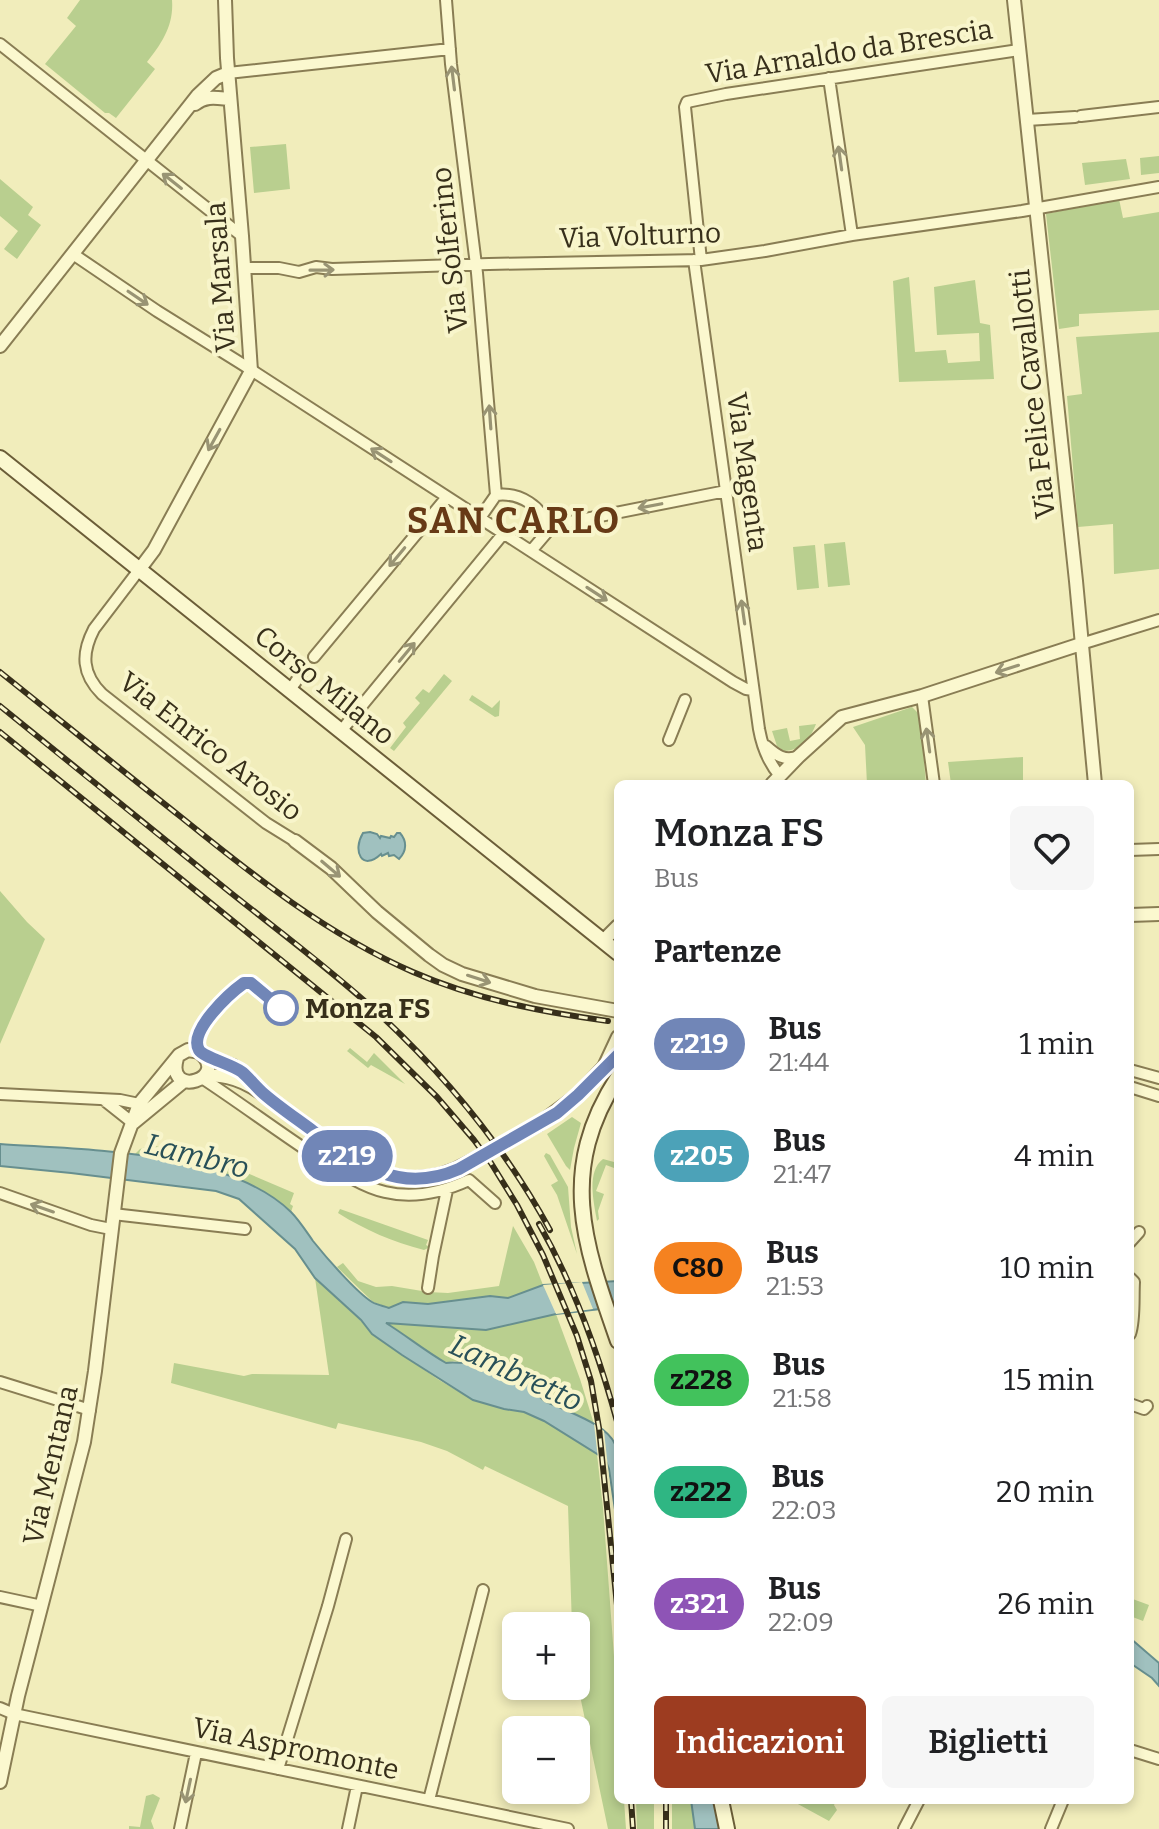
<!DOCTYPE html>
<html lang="it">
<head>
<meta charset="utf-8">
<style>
  :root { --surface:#fff; --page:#f6f6f6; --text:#202124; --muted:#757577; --accent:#9d3c20 }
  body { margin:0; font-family:Bitter,serif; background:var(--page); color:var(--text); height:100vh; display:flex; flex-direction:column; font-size:30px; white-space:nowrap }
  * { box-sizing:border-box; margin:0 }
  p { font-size:26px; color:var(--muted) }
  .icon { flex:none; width:44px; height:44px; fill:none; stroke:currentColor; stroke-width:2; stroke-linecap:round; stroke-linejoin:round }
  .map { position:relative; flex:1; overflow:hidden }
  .side { position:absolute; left:614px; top:780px; width:520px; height:1024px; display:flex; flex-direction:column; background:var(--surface); border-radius:12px; box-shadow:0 4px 12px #0003 }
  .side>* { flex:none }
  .badge { padding:0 16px; border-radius:26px; font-size:28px; line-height:52px }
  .fabs { position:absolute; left:502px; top:1612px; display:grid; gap:16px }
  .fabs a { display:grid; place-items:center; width:88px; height:88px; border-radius:12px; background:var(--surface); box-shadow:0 4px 12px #0003; font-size:40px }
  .map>.badge { position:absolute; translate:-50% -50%; box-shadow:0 0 0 4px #fff }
  h2 { padding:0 40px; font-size:30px; line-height:72px }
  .round { display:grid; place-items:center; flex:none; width:84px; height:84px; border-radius:12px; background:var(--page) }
  .overview { display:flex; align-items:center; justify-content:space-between; height:136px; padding:0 40px }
  h1 { font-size:38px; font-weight:600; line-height:60px }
  .action { display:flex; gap:16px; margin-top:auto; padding:16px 40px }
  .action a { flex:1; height:92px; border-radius:12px; background:var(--accent); color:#fff; font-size:32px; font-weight:600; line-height:92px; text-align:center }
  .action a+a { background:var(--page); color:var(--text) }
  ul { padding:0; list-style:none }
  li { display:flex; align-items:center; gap:24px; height:112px; padding:0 40px }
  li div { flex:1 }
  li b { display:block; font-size:30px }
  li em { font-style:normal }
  li .badge { min-width:88px; font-weight:700; text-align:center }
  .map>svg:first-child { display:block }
  .green { fill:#b9cf8f }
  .water { fill:#a0c1bf; stroke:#678f8f; stroke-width:2 }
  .pier { fill:#f1edbb }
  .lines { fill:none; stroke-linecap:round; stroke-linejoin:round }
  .minor-casing { stroke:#897d54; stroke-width:14 }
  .tertiary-casing { stroke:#897d54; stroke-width:16 }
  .secondary-casing { stroke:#6b5d38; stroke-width:18 }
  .minor { stroke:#fbf8cf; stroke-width:10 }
  .tertiary { stroke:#fbf8cf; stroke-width:12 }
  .secondary { stroke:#fbf8cf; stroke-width:14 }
  .rail-casing { stroke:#372f1a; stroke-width:6 }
  .rail { stroke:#f8f5cb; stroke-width:3; stroke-dasharray:9; stroke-linecap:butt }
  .tertiary-bridge-casing { stroke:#897d54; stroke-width:16; stroke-linecap:butt }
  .tertiary-bridge { stroke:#fbf8cf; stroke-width:12 }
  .oneway { stroke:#999474 }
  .line-casing { stroke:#fff; stroke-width:18 }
  .line { stroke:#7186b7; stroke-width:12 }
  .stop-dot { fill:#fff; stroke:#7186b7; stroke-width:4 }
  .labels { text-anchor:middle; stroke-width:8; stroke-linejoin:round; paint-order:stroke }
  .street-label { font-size:28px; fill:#372f1a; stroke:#f8f5cb }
  .stop-label { font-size:28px; font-weight:bold; fill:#372f1a; stroke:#f8f5cb; text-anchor:start }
  .water-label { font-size:30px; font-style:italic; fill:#285058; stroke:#f8f5cb }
  .district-label { font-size:36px; font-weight:bold; letter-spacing:2px; fill:#673a16; stroke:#f8f5cb }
</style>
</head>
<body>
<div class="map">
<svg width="1159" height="1829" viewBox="0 0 1159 1829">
  <rect width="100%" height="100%" fill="#f1edbb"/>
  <path class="green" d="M 80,0 L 172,0 C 174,25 162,43 147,62 L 155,69 L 116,118 L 109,113 L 105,113 L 45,64 L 76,26 L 67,18 Z
    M 286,144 L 290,189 L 254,193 L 250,147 Z
    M 1159,156 L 1159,173 L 1141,175 L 1140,158 Z
    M 1126,159 L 1130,179 L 1085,185 L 1082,163 Z
    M 0,179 L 33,207 L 28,215 L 41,225 L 17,259 L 4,249 L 18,231 L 0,216 Z
    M 1119,199 L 1123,218 L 1159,212 L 1159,310 L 1079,314 L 1079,326 L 1059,329 L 1046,214 Z
    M 909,277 L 915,352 L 946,350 L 948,363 L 980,361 L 979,333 L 937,335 L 934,287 L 975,280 L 980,323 L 990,325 L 994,379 L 899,382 L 893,281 Z
    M 1159,332 L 1159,569 L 1114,574 L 1113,524 L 1078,527 L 1067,396 L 1082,394 L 1076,337 Z
    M 845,542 L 850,585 L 828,587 L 824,544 Z
    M 815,545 L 819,588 L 797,590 L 793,547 Z
    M 444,674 L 452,681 L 394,751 L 390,748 L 406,727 L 403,723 L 420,703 L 415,698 L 423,689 L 429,693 Z
    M 472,695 L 492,708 L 500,700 L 499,716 L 495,717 L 469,700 Z
    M 912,707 L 920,715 L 926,784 L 867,784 L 865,745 L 853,727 Z
    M 816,724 C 810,739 802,750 784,751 L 777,746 L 772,731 L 787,728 L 790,741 L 800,739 L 799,726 Z
    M 1023,757 L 1023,784 L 951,784 L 948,762 Z
    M 0,891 L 27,922 L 45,939 L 0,1044 Z
    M 350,1048 L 367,1062 L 374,1053 L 405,1084 L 371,1065 L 368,1068 L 347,1051 Z
    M 572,1117 L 581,1123 L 574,1148 L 570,1170 L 566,1166 L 547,1134 Z
    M 152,1145 L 240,1170 L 294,1193 L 290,1204 L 293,1206 L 291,1212 L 262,1190 L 181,1163 L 135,1154 L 140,1149 Z
    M 546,1153 L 550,1155 L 568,1187 L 571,1227 L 577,1254 L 557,1195 L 551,1185 L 558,1181 L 544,1156 Z
    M 603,1159 L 614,1162 L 614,1168 L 606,1165 L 596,1191 L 604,1194 L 598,1211 L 599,1219 L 597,1221 C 594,1203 586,1172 603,1159 Z
    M 340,1209 L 428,1240 L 426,1245 L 430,1247 L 424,1250 C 393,1242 365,1230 338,1213 Z
    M 513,1226 L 534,1262 L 543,1285 L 508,1298 L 490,1296 L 428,1304 L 403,1302 L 389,1308 L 373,1302 L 337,1267 L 343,1263 L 358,1281 L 376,1287 L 392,1286 L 428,1292 L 448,1293 L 499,1286 Z
    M 315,1278 L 361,1321 L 372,1334 L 439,1380 L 473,1400 L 504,1409 L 524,1412 L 544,1421 L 597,1454 L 603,1508 L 618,1710 L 618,1800 L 624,1800 L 626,1829 L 608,1829 L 579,1691 L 576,1667 L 576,1626 L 572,1626 L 568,1506 L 485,1466 L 483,1470 L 447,1451 L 421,1442 L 338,1423 L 336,1429 L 171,1383 L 174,1363 L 244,1376 L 252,1374 L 329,1375 Z
    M 556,1314 L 580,1379 L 594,1424 L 542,1399 L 531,1381 L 499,1366 L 471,1365 L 454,1361 L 446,1363 C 425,1351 406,1336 384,1322 L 486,1330 Z
    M 1130,1598 L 1149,1605 L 1143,1621 L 1130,1616 Z
    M 153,1794 L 160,1798 L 151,1821 L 154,1829 L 129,1829 L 129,1826 L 140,1827 L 146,1796 Z
    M 636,1800 L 654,1800 L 654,1829 L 637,1829 Z
    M 672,1800 L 691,1800 L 695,1829 L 672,1829 Z
    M 798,1800 L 841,1800 L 836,1801 L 834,1805 L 837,1810 L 829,1821 L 796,1803 Z"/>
  <path class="water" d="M 370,832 L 377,834 L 380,838 L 381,836 L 390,838 L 391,836 L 394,837 L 397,833 L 400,833 C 407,841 407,851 399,859 L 394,855 L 389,856 L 388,853 L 382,856 L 381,854 C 362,872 352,851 363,833 Z
    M 0,1144 C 83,1150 228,1150 291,1212 C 299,1220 306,1231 313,1241 C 325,1256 356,1292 372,1302 C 377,1305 384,1306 389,1308 L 403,1302 L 428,1304 L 490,1296 L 508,1298 L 543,1285 L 618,1281 L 618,1307 L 556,1314 L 486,1330 L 386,1323 C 407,1336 425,1351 446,1363 C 455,1361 510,1367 519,1372 C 532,1379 533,1391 542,1399 C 546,1403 554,1405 559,1407 C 576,1415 607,1426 615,1444 C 621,1458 618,1513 618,1530 L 609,1469 L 605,1459 L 544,1421 L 524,1412 L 504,1409 L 473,1400 L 402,1355 L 372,1334 L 361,1320 L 315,1278 L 295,1249 L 239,1199 L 216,1191 L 71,1173 L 0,1166 Z
    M 1130,1638 L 1159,1663 L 1159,1686 L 1152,1678 L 1130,1663 Z
    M 691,1800 L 714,1800 L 720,1829 L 695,1829 Z"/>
  <path class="pier" d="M 582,1282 L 593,1309 L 556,1314 L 543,1285 Z
    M 594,1424 L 604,1431 L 613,1513 L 605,1470 L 602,1462 L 598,1459 Z"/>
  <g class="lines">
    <g class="minor-casing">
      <path id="minor" d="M 446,0 L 451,64 L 477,273 L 496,495
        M 0,44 L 242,236
        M 228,73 L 450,49
        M 829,78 L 852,235
        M 1081,116 L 1159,107
        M 1027,120 L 1075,117
        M 73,254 L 157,311 L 242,364 L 733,682 L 746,689 L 753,690
        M 694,260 L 759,729 C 762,746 769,763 780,776
        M 701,260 L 685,107 L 687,102 L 726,94 L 1019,50
        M 244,268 L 279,268 L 299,272 L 316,267 L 332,269 L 489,264 L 701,260 L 765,251 L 852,235 L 1022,211 L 1159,187
        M 496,495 C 519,492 544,506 548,531
        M 480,518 L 496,495
        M 531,551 L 548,531 L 560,524 L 726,491
        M 139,570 L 94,629 C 81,654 82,674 102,694 L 266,823 L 295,841
        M 1081,644 L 1159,620
        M 314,657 L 447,497
        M 290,690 L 301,674
        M 922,696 L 934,784
        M 341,731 L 503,534
        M 669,740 L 685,700
        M 766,746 C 776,755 785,762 799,756
        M 1130,850 L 1159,849
        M 1130,1070 L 1159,1078
        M 202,1078 C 240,1103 276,1130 314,1155 C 336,1169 360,1186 385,1192 C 414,1199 443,1192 469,1180 L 495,1203
        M 1130,1087 L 1159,1096
        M 0,1094 L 120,1100 L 139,1104 L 143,1108
        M 104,1100 L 133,1123
        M 0,1193 L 91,1225 L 111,1229
        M 113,1214 L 245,1229
        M 1130,1242 L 1139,1232
        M 1130,1278 L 1134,1282 C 1133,1297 1135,1320 1130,1334
        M 428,1288 L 433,1256 L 447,1190
        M 0,1382 L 90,1410
        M 1130,1404 L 1144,1409 L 1147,1406
        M 0,1597 L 42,1606
        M 0,1708 L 14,1714 L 568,1829
        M 1130,1750 L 1159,1759
        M 278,1769 L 328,1606 L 346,1539
        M 429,1800 L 483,1590
        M 180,1829 L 196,1753
        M 348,1829 L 357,1786
        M 904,1829 L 919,1800
        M 1051,1829 L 1063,1800"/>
    </g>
    <g class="tertiary-casing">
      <path id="tertiary" d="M 1014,0 L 1076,581 L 1095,784
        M 195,104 C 206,95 217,98 230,99
        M 0,346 L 198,95 L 216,78 L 228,73
        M 139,570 L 154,550 L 251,371 L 242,236 L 227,58 L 225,0
        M 772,784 L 799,756 L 842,717 L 922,696 L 1081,644
        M 295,841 L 331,868 L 377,912 L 429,955 L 443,965 L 462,974 L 535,996 L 618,1011
        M 1130,915 L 1159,914
        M 603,941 L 618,926
        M 205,1056 L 233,1066 L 254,1084
        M 604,1067 L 618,1037
        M 205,1076 C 232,1072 256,1088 277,1104 C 335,1147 392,1207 468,1163
        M 133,1123 L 184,1081
        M 539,1124 L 578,1095 L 604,1067 L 618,1061
        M 0,1782 L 18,1696 L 84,1442 L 95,1371 L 121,1153 L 139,1104 L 179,1055 L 188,1050 L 199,1052 C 232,1078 165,1100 177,1058"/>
    </g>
    <g class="secondary-casing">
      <path id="secondary" d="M 0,458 L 618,953
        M 618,1077 C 557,1171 584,1244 618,1341
        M 721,1800 L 727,1829"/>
    </g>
    <use href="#minor" class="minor"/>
    <use href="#tertiary" class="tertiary"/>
    <use href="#secondary" class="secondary"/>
    <g class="rail-casing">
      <path id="rail" d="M 0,672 C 60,720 120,769 181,817 C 254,876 326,934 413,972 C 475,999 541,1012 608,1021
        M 0,706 C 77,769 154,831 231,893 C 280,932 331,970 377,1012 C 444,1074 506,1149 550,1230
        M 0,732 L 376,1037 L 437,1097 L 474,1140 L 491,1163 L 517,1205 L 543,1255 L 577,1336 L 591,1381 L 599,1428 L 618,1615
        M 539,1224 C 575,1287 599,1355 618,1425
        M 631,1800 L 633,1829
        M 666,1829 L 666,1800"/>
    </g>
    <use href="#rail" class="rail"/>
    <g class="tertiary-bridge-casing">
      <path id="tertiary-bridge" d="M 468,1163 L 539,1124"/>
    </g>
    <use href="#tertiary-bridge" class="tertiary-bridge"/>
  </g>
  <defs><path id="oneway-shaft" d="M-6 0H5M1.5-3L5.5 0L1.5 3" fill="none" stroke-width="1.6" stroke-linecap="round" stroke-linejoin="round" transform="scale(2)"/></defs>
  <g class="oneway">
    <use href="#oneway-shaft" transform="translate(453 78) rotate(-97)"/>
    <use href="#oneway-shaft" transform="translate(840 158) rotate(-98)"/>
    <use href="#oneway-shaft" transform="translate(172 181) rotate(-142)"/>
    <use href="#oneway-shaft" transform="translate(322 270) rotate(-1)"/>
    <use href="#oneway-shaft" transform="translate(138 298) rotate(34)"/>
    <use href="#oneway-shaft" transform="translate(490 417) rotate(-94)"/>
    <use href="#oneway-shaft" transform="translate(214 440) rotate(119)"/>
    <use href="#oneway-shaft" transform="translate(381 455) rotate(-147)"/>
    <use href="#oneway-shaft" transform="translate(650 506) rotate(169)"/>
    <use href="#oneway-shaft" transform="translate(397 557) rotate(130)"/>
    <use href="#oneway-shaft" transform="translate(597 594) rotate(33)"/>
    <use href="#oneway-shaft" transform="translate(743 612) rotate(-98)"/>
    <use href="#oneway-shaft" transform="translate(407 652) rotate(-50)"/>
    <use href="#oneway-shaft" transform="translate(1007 669) rotate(162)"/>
    <use href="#oneway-shaft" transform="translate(928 740) rotate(-98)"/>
    <use href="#oneway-shaft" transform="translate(331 869) rotate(40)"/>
    <use href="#oneway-shaft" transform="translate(479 979) rotate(18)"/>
    <use href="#oneway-shaft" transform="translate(42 1208) rotate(-161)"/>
    <use href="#oneway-shaft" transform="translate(188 1791) rotate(102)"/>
  </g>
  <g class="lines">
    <g class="line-casing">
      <path id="line" d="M 281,1008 L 251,983 L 244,983 C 230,993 188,1031 199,1050 C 203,1057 231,1064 242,1072 C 250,1079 256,1087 264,1094 C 279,1107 297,1119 313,1131 C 359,1165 400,1195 459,1169 L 557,1113 L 578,1095 L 618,1055"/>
    </g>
    <use href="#line" class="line"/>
  </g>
  <circle class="stop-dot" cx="281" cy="1008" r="16"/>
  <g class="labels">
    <g class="street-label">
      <text transform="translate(849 51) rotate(-9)" y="10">Via Arnaldo da Brescia</text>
      <text transform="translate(640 235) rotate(-2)" y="10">Via Volturno</text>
      <text transform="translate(449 250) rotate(-96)" y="10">Via Solferino</text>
      <text transform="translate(220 277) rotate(-94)" y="10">Via Marsala</text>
      <text transform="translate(1032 394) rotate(-96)" y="10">Via Felice Cavallotti</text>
      <text transform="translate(748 472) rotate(82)" y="10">Via Magenta</text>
      <text transform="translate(325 685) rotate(39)" y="10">Corso Milano</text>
      <text transform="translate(211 746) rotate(38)" y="10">Via Enrico Arosio</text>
      <text transform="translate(50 1465) rotate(-77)" y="10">Via Mentana</text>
      <text transform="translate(296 1748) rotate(12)" y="10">Via Aspromonte</text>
    </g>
    <g class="stop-label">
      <text x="305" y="1018">Monza FS</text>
    </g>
    <g class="water-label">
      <text transform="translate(197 1156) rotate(14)" y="10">Lambro</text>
      <text transform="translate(516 1373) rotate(25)" y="10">Lambretto</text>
    </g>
    <g class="district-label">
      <text x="514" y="533">SAN CARLO</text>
    </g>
  </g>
</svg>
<div class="fabs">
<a>+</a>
<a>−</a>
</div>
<b class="badge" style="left:347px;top:1156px;background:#7186b7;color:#fff">z219</b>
<section class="side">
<div class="overview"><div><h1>Monza FS</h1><p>Bus</p></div><a class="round"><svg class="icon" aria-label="heart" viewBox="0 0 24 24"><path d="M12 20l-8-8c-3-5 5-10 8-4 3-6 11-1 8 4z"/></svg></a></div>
<h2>Partenze</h2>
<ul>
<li><span class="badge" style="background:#7186b7;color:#fff">z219</span><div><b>Bus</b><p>21:44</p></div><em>1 min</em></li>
<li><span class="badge" style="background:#4ca2b8;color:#fff">z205</span><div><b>Bus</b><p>21:47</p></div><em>4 min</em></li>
<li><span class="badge" style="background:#f58220;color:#111">C80</span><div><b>Bus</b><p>21:53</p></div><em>10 min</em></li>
<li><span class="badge" style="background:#42c25c;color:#111">z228</span><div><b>Bus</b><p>21:58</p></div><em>15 min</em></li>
<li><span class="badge" style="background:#2fb683;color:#111">z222</span><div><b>Bus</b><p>22:03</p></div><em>20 min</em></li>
<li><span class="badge" style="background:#8e54b6;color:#fff">z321</span><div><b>Bus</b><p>22:09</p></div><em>26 min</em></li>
</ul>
<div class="action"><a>Indicazioni</a><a>Biglietti</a></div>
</section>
</div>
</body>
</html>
